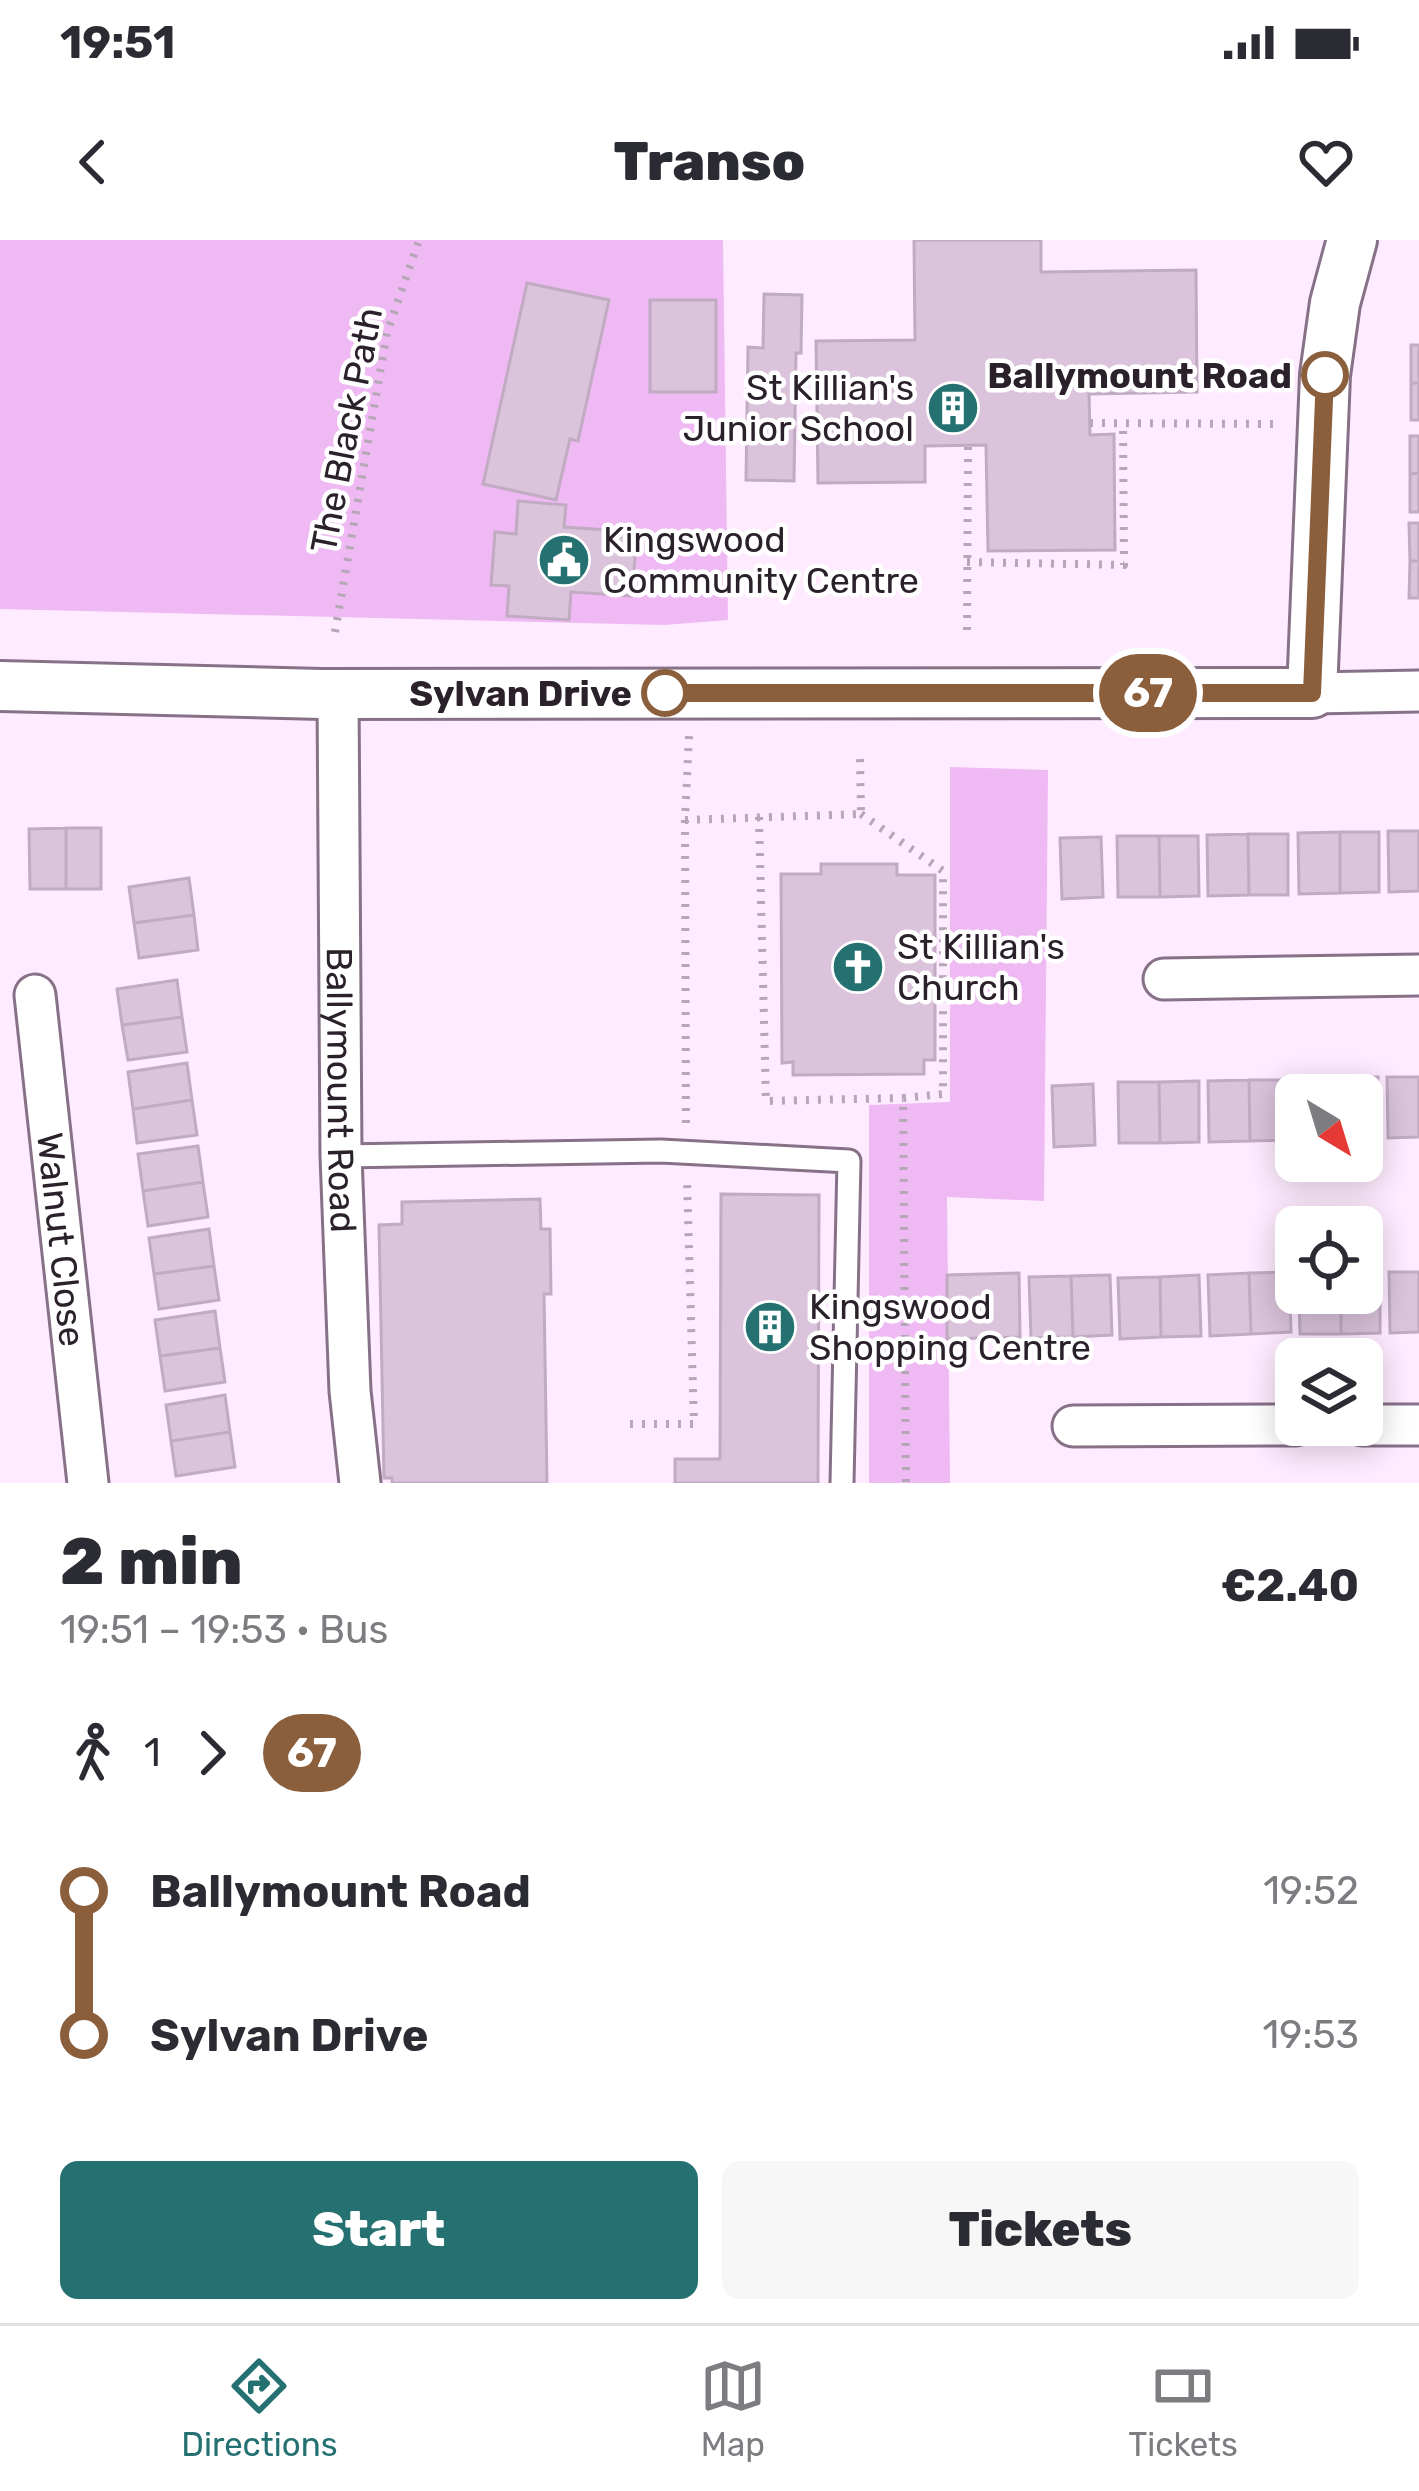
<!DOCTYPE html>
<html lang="en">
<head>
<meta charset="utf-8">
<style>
  :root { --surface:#fff; --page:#f7f7f7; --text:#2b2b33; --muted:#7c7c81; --line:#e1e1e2; --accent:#257071 }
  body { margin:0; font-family:Rubik,sans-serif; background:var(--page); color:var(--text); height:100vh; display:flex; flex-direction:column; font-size:45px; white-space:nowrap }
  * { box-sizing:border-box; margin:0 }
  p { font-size:39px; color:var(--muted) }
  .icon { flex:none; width:66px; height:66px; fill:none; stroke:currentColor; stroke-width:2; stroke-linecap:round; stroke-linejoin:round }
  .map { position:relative; height:1243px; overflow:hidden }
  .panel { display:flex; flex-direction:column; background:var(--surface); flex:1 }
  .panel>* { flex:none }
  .badge { padding:0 24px; border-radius:39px; font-size:42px; line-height:78px }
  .needle { width:78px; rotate:142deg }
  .controls { position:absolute; left:1275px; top:834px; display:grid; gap:24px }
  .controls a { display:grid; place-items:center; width:108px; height:108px; border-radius:18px; background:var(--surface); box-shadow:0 6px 30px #0003; font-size:60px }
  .map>.badge { position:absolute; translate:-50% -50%; box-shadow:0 0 0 6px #fff }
  .legs { display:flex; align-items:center; gap:18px; height:132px; padding:0 60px; font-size:39px }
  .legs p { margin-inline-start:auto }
  .summary { display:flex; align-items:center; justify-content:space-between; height:204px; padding:0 60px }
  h1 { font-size:66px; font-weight:800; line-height:90px }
  .cta { display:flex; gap:24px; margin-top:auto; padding:24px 60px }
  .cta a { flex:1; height:138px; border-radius:18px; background:var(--accent); color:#fff; font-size:48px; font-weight:800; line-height:138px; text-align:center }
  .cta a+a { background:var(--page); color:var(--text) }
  ul { padding:0 60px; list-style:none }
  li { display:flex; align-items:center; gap:42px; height:144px; font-size:45px }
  li i { display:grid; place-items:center; width:18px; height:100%; margin:0 15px; background:currentColor }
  li i::after { content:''; width:30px; height:30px; margin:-15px; border:9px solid; border-radius:50%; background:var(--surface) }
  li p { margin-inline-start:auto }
  li:first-child i { background:linear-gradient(#0000 50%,currentColor 0) }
  li:last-child i { background:linear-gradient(currentColor 50%,#0000 0) }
  .status { display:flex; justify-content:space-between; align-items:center; height:84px; padding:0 60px; background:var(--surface); direction:ltr }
  .status svg { height:33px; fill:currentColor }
  header { display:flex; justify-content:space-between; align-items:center; height:156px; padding:0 60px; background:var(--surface); font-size:54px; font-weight:800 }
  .tabs { display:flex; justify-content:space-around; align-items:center; height:168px; border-top:3px solid var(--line); background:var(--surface); font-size:33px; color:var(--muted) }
  .tabs a { display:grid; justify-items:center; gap:6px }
  .tabs .selected { color:var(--accent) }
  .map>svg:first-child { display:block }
  .green { fill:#efb9f3 }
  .building { fill:#dac3db; stroke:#c1abc2; stroke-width:3 }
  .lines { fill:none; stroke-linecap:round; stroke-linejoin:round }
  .service-casing { stroke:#867187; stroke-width:27 }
  .minor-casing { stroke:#867187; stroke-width:45 }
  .tertiary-casing { stroke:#867187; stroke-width:54 }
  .path { stroke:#b6a7b7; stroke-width:8; stroke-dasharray:3 9; stroke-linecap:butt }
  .service { stroke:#fff; stroke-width:21 }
  .minor { stroke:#fff; stroke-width:39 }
  .tertiary { stroke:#fff; stroke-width:48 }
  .line-1-casing { stroke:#fff; stroke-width:27 }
  .line-1 { stroke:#8b5e3c; stroke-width:18 }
  .stop-1-dot { fill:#fff; stroke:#8b5e3c; stroke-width:6 }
  .labels { text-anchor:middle; stroke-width:9; stroke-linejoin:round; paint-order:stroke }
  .stop-label { font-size:36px; font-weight:bold; fill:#2a212a; stroke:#fff; text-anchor:end }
  .poi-label { font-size:36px; fill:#2a212a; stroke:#fff; text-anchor:start }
  .street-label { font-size:36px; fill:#2a212a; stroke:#fff }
</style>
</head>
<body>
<div class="status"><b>19:51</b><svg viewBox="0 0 49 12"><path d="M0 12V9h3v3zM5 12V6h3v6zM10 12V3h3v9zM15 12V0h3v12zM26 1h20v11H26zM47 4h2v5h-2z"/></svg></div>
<header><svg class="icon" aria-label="back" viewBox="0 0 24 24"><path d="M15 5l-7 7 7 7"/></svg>Transo<svg class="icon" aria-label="heart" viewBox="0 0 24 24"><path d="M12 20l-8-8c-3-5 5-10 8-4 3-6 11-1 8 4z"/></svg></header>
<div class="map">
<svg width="1419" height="1243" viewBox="0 0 1419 1243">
  <rect width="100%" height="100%" fill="#feebff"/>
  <path class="green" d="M 0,0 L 723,0 L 728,380 L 664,385 L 0,369 Z
    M 950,527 L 1048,530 L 1044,961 L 947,957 L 950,1243 L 869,1243 L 869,865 L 950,862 Z"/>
  <path class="building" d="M 914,0 L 1041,0 L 1041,32 L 1196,30 L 1197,152 L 1089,154 L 1090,195 L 1114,194 L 1115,310 L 988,311 L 986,205 L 925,206 L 925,242 L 818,243 L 816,101 L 915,100 Z
    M 527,43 L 609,60 L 578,201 L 570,199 L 556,260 L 483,244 Z
    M 764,54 L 802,55 L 801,113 L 796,113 L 794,241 L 746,240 L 748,107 L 763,108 Z
    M 650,60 L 716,60 L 716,152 L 650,152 Z
    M 1411,105 L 1419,105 L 1419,143 L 1411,143 Z
    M 1411,143 L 1419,143 L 1419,180 L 1411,180 Z
    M 1410,196 L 1419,196 L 1419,233 L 1410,234 Z
    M 1419,233 L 1419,272 L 1410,272 L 1410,234 Z
    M 518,261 L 566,265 L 564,287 L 637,292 L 632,356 L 571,352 L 569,380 L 507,376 L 509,346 L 491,345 L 495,292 L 516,294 Z
    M 1409,283 L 1419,283 L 1419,321 L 1410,321 Z
    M 1410,321 L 1419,321 L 1419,358 L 1409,358 Z
    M 66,588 L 66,649 L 30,649 L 29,589 Z
    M 66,588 L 101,588 L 101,649 L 66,649 Z
    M 1388,591 L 1419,591 L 1419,651 L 1389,652 Z
    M 1340,592 L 1379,592 L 1379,652 L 1340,653 Z
    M 1340,592 L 1340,653 L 1299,654 L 1298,593 Z
    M 1248,594 L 1288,594 L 1288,655 L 1249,655 Z
    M 1248,594 L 1249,655 L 1208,656 L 1207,595 Z
    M 1117,596 L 1159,596 L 1160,657 L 1118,657 Z
    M 1159,596 L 1198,596 L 1199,656 L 1160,657 Z
    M 1101,597 L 1103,657 L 1062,659 L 1060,598 Z
    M 821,624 L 897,624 L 897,635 L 935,635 L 935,820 L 924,820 L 924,834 L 793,835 L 793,822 L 782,823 L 781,634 L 821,634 Z
    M 189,638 L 194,675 L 134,683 L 129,647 Z
    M 194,675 L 198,710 L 139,718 L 134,683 Z
    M 177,740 L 182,777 L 122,785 L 117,749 Z
    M 182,777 L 187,812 L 128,820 L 122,785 Z
    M 187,823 L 192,860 L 133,869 L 128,832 Z
    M 1378,837 L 1379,898 L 1362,898 L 1362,855 L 1339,855 L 1339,838 Z
    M 1387,837 L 1419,837 L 1419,897 L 1388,898 Z
    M 1298,838 L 1339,838 L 1339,855 L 1298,855 Z
    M 1249,840 L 1288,840 L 1289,900 L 1250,901 Z
    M 1249,840 L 1250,901 L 1209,902 L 1208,841 Z
    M 1199,841 L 1199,902 L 1160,903 L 1159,842 Z
    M 1118,842 L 1159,842 L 1160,903 L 1119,903 Z
    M 1093,844 L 1095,905 L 1054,907 L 1052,846 Z
    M 192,860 L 197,895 L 137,903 L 133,869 Z
    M 198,906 L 203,942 L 143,951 L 138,914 Z
    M 203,942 L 208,977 L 148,986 L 143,951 Z
    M 721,954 L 819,955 L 818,1243 L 675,1243 L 675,1219 L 720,1219 Z
    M 540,959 L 541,989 L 550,989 L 551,1054 L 544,1054 L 547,1243 L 392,1243 L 392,1238 L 384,1238 L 379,985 L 402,984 L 402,962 Z
    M 209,989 L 214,1026 L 154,1034 L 149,998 Z
    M 214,1026 L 219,1060 L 159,1069 L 154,1034 Z
    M 1289,1032 L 1291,1092 L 1251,1094 L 1249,1033 Z
    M 1389,1032 L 1419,1032 L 1419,1092 L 1390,1093 Z
    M 1019,1033 L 1020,1097 L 947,1099 L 947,1035 Z
    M 1249,1033 L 1251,1094 L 1210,1096 L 1208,1035 Z
    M 1362,1033 L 1380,1033 L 1380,1093 L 1341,1094 L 1341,1053 L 1362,1053 Z
    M 1110,1035 L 1112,1095 L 1073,1097 L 1071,1036 Z
    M 1199,1035 L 1201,1096 L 1161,1097 L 1160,1037 Z
    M 1071,1036 L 1073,1097 L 1031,1098 L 1029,1037 Z
    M 1160,1037 L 1161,1097 L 1120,1099 L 1118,1038 Z
    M 1299,1053 L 1341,1053 L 1341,1094 L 1300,1094 Z
    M 215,1071 L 220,1108 L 160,1116 L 155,1080 Z
    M 220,1108 L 225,1142 L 165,1151 L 160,1116 Z
    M 225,1155 L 230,1192 L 171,1201 L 166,1165 Z
    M 230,1192 L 235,1227 L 176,1236 L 171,1201 Z"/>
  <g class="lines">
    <g class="service-casing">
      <path id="service" d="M 341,916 L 661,911 L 849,921 L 842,1243"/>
    </g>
    <g class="minor-casing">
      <g id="minor">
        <path d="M 1312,453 L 1419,451"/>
        <path id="s1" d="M 338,454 L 341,916 L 350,1151 L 360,1243"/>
        <path d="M 1164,739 L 1419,735"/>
        <path id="s2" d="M 35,755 L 88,1243"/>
        <path d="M 1362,1185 L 1419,1185"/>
        <path d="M 1073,1186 L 1296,1185"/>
      </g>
    </g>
    <g class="tertiary-casing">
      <path id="tertiary" d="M 0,446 L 322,454 L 1312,453 L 1325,135 L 1335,63 L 1352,0"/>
    </g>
    <path class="path" d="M 1090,183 L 1281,184
      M 967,322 L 1124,325 L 1123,183
      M 967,390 L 968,205
      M 335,392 L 387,93 L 419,0
      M 861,574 L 943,631 L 943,854 L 903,858 L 906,1243
      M 759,577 L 766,861 L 903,858
      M 685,580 L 861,574 L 860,518
      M 686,883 L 685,580 L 689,496
      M 630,1184 L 694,1184 L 687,940"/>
    <use href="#service" class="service"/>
    <use href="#minor" class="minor"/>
    <use href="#tertiary" class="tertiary"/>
  </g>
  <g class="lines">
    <g class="line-1-casing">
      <path id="line-1" d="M 665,453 L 1312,453 L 1325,135"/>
    </g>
    <use href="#line-1" class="line-1"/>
  </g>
  <defs>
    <g id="building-disc" transform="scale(2.7)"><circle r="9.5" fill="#257071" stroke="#fff"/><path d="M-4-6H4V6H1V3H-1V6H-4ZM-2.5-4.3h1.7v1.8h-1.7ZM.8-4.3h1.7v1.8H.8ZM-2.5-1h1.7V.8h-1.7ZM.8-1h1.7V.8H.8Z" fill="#fff"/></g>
    <g id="civic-disc" transform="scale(2.7)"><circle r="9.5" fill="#257071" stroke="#fff"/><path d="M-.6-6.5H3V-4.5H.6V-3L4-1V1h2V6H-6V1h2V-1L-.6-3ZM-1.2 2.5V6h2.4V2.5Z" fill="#fff"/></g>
    <g id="church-disc" transform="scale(2.7)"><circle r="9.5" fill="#257071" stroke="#fff"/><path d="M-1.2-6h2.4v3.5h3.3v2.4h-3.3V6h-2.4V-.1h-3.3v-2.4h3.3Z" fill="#fff"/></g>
  </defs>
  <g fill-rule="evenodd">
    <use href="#building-disc" x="953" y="168"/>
    <use href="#civic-disc" x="564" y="320"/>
    <use href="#church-disc" x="858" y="727"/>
    <use href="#building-disc" x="770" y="1087"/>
  </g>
  <g class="stop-1-dot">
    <circle cx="1325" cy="135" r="21"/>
    <circle cx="665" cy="453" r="21"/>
  </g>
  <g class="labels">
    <g class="stop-label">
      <text x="1292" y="148">Ballymount Road</text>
      <text x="632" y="466">Sylvan Drive</text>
    </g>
    <g class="poi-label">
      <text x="914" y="160" text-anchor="end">St Killian's<tspan x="914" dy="41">Junior School</tspan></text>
      <text x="603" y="312">Kingswood<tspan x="603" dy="41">Community Centre</tspan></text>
      <text x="897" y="719">St Killian's<tspan x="897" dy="41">Church</tspan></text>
      <text x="809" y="1079">Kingswood<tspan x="809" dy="41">Shopping Centre</tspan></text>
    </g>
    <g class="street-label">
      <text transform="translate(346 190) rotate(-79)" y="13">The Black Path</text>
      <text dy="13" stroke="none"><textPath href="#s1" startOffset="396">Ballymount Road</textPath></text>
      <text dy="13" stroke="none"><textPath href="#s2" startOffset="246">Walnut Close</textPath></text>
    </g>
  </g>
</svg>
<div class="controls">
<a><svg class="needle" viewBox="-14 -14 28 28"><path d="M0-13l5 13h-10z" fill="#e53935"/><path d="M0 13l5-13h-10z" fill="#7c7c81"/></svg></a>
<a><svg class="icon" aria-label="locate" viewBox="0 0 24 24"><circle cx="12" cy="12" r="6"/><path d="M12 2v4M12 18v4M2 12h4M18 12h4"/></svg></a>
<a><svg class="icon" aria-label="layers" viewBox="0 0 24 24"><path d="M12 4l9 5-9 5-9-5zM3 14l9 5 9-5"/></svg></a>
</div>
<b class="badge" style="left:1148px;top:453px;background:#8b5e3c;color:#fff">67</b>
</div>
<section class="panel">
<div class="summary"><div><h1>2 min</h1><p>19:51 – 19:53 · Bus</p></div><b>€2.40</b></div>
<div class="legs"><svg class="icon" aria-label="walk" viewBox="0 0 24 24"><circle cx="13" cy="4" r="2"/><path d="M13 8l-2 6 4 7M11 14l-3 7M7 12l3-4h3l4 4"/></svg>1<svg class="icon" aria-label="forward" viewBox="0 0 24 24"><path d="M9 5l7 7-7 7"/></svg><b class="badge" style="background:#8b5e3c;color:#fff">67</b></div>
<ul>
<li><i style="color:#8b5e3c"></i><b>Ballymount Road</b><p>19:52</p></li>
<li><i style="color:#8b5e3c"></i><b>Sylvan Drive</b><p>19:53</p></li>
</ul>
<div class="cta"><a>Start</a><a>Tickets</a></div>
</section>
<nav class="tabs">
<a class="selected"><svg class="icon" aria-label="directions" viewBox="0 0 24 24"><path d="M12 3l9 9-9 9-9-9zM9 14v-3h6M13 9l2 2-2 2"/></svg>Directions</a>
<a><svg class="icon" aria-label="map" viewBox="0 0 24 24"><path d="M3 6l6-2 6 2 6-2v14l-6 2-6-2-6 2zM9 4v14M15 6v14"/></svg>Map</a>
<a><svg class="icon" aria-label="tickets" viewBox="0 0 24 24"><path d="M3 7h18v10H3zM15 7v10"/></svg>Tickets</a>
</nav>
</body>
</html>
